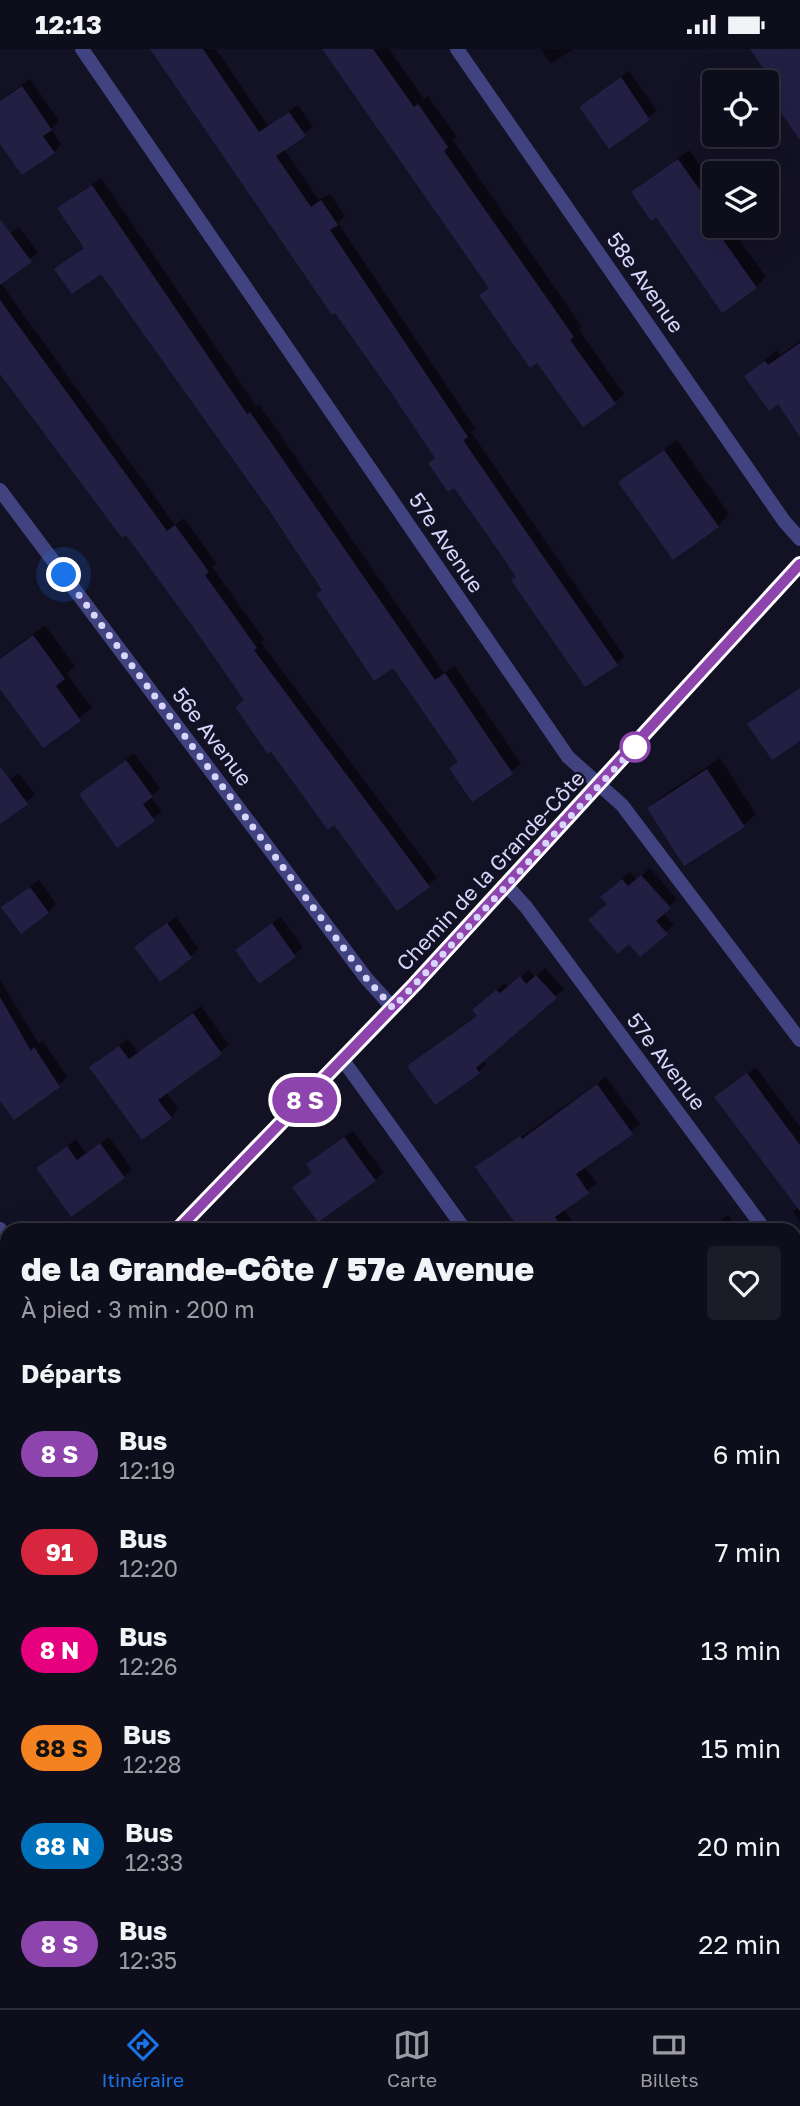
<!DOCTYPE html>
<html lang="fr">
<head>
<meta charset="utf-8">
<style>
  :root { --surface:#0e0d1b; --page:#1c1b28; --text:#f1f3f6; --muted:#9b9ca3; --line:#2e2d3a; --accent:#1a73e8 }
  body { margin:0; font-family:"Golos Text",sans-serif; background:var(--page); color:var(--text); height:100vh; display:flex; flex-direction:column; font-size:26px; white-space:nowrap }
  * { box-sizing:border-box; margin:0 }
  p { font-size:23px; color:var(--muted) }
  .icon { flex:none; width:38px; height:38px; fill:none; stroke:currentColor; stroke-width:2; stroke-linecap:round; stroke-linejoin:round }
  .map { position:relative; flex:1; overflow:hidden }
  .drawer { position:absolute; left:0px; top:1174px; width:802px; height:786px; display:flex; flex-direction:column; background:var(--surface); border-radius:21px 21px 0 0; box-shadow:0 7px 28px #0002,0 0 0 2px var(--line) }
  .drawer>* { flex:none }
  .badge { padding:0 14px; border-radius:23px; font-size:24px; line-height:46px }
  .buttons { position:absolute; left:702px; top:21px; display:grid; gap:14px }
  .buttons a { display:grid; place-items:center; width:77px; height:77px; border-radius:7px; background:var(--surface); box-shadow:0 7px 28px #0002,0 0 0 2px var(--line); font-size:35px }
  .you { position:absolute; width:35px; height:35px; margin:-18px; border:5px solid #fff; border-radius:50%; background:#1a73e8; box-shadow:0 0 0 10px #1a73e833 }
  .map>.badge { position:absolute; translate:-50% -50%; box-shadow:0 0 0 4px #fff }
  h2 { padding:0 21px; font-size:26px; line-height:63px }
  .round { display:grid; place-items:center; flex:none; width:74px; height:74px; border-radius:7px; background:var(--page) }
  .headline { display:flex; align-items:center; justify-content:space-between; height:119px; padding:0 21px }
  h1 { font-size:33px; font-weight:800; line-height:52px }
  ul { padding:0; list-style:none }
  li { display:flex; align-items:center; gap:21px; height:98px; padding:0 21px }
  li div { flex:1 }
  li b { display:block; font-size:26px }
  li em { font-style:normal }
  li .badge { min-width:77px; font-weight:700; text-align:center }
  .status { display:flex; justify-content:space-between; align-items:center; height:49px; padding:0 35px; background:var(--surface); direction:ltr }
  .status svg { height:19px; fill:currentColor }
  .tabs { display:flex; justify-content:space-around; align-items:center; height:98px; border-top:2px solid var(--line); background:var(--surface); font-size:19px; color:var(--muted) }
  .tabs a { display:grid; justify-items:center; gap:4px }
  .tabs .current { color:var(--accent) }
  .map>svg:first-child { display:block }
  .water { fill:#152d4a }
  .shadow { fill:#0007 }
  .building { fill:#231f43 }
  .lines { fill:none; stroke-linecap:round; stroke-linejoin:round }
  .street { stroke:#40437f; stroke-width:14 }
  .secondary { stroke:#777ef3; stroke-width:14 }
  .line-casing { stroke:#fff; stroke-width:16 }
  .line { stroke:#8e44ad; stroke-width:10 }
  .walk { stroke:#d8d7fb; stroke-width:7; stroke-dasharray:0 12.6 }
  .stop-dot { fill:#fff; stroke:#8e44ad; stroke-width:3.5 }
  .labels { text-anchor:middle; stroke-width:5; stroke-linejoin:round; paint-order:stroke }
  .street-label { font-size:21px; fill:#d8d7fb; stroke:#131124 }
</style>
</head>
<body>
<div class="status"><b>12:13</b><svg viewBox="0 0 49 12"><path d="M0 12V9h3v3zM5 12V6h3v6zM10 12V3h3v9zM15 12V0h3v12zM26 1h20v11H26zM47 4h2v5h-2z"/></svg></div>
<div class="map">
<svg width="800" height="1959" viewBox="0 0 800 1959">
  <rect width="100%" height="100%" fill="#131124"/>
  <path class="water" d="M 795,1842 L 800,1844 L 800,1959 L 464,1959 L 464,1953 L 794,1953 Z"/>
  <path class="shadow" d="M 153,0 L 216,0 L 268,77 L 298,56 L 313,78 L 284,100 L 319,151 L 330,145 L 345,167 L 338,174 L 475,379 L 471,383 L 624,607 L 617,615 L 518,527 L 454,437 L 430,414 L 436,407 Z
    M 324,0 L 389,0 L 424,50 L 428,47 L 457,88 L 453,91 L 582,278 L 579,281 L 624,345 L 614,354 L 538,311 L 481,246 L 490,237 Z
    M 541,0 L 573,0 L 551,15 Z
    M 629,22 L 657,62 L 609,98 L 581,58 Z
    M 30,30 L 59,72 L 51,80 L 61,95 L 54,103 L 0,92 L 0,51 Z
    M 689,101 L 714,137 L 714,177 L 730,177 L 766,228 L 756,238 L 656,165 L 633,143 Z
    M 101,129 L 256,357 L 259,355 L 444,624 L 455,617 L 521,715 L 472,750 L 451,719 L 459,712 L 394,616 L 323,540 L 101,223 L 56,220 L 85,198 L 59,159 Z
    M 19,178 L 38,204 L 0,233 L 175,476 L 184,469 L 216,514 L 212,518 L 264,590 L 261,593 L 437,829 L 398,860 L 335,773 L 328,778 L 237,659 L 246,650 L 126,484 L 0,321 L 0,192 Z
    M 800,292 L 800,359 L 778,353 L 746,327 L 777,301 L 780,306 Z
    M 677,391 L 729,465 L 718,477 L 621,433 Z
    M 45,576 L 75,617 L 67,625 L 92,659 L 43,697 L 0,637 L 0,609 Z
    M 134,704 L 160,739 L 151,748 L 162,762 L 118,796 L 81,746 Z
    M 720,709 L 756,765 L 744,776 L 685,815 L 649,759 L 661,748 Z
    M 19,724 L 35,746 L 0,773 L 0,737 Z
    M 650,819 L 677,850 L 663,864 L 674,876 L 666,883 L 608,855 L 610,840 L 630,823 L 637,830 Z
    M 39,831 L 56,855 L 48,863 L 12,851 Z
    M 176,868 L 199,900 L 160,930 L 136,898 Z
    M 281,868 L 303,899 L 260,932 L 237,901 Z
    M 545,919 L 564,940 L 483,1010 L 486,1015 L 479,1023 L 417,1010 L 478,966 L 482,954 L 505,934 L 508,938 L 529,921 L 535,928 Z
    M 0,931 L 39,995 L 43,992 L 67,1028 L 59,1036 L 0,1049 Z
    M 201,957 L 229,996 L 166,1043 L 178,1060 L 171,1068 L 99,1011 L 128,990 L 138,1004 Z
    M 756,1018 L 800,1078 L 800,1173 L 793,1163 L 799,1157 L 716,1048 Z
    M 606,1028 L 640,1075 L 584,1117 L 597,1134 L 563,1160 L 579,1181 L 516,1181 L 510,1173 L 514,1169 L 477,1119 Z
    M 353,1082 L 383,1123 L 375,1131 L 294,1138 L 314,1123 L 316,1108 Z
    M 109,1088 L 132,1120 L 124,1128 L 38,1120 L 76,1090 L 86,1104 Z
    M 728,1166 L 739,1181 L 707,1181 Z
    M 418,1172 L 424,1181 L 406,1181 Z
    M 800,1295 L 800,1374 L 798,1375 L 794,1370 L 794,1299 Z
    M 0,1552 L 7,1561 L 7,1580 L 0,1585 Z
    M 7,1677 L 7,1705 L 0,1710 L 0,1682 Z"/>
  <path class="building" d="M 150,0 L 203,0 L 259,83 L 289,63 L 306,87 L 276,107 L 311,158 L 321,151 L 338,176 L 330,181 L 468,388 L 463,391 L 618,616 L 585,638 L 511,531 L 516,528 L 489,488 L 454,439 L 448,443 L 428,414 L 435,409 L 388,339 L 335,264 L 332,266 Z
    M 322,0 L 373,0 L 414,58 L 418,55 L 448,98 L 444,102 L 574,288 L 570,291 L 616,355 L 583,378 L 537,314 L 530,319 L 479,246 L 489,239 Z
    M 750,0 L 800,0 L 800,91 L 768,45 L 777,39 Z
    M 621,28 L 650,71 L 609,100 L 579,58 Z
    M 22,37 L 52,81 L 43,87 L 55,104 L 22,126 L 0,95 L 0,52 Z
    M 678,110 L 714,161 L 714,177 L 724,177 L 717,182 L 757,239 L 722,264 L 656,168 L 651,172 L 631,143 Z
    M 92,136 L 247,365 L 250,363 L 435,631 L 445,624 L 513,725 L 472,753 L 449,719 L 458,713 L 393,619 L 374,632 L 316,545 L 322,541 L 270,463 L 101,225 L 72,245 L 54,220 L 84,199 L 57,159 Z
    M 0,170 L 32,213 L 0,236 Z
    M 0,251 L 167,482 L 175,476 L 209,523 L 205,526 L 257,599 L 254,601 L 430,838 L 397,862 L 334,776 L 328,781 L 271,703 L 268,705 L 235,658 L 244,651 L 191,575 L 126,486 L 122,489 L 0,325 Z
    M 800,294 L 800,388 L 778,355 L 769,362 L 744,327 L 765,312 L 768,316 Z
    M 664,401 L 719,478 L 673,511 L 618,433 Z
    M 33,586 L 65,630 L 56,637 L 81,672 L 43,699 L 0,640 L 0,610 Z
    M 800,639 L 800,692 L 772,711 L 747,675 Z
    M 126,711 L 153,748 L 143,755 L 155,772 L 117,799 L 79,745 Z
    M 0,717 L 28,755 L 0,775 Z
    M 707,720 L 745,778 L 684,817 L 647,759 Z
    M 641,826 L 671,859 L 656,872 L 668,885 L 640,908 L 629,895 L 618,905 L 588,871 L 607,855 L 600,848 L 622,830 L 628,837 Z
    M 30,838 L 49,864 L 21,885 L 1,858 Z
    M 167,874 L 192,909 L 160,933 L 134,898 Z
    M 272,874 L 296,908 L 259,935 L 235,901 Z
    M 536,926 L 557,949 L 476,1019 L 480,1024 L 435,1056 L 407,1017 L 477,967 L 472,961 L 496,941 L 500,944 L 520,927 L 526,935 Z
    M 0,948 L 31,1002 L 34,998 L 60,1038 L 14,1071 L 0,1052 Z
    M 193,964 L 222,1005 L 158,1051 L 172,1069 L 142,1091 L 89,1018 L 119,997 L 129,1010 Z
    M 747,1024 L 800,1096 L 800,1162 L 714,1048 Z
    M 597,1035 L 633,1085 L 576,1125 L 589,1144 L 555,1168 L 564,1181 L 520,1181 L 475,1118 L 520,1087 L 522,1090 Z
    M 344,1088 L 376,1132 L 318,1173 L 292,1138 L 312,1124 L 306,1115 Z
    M 100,1094 L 125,1129 L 71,1168 L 36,1119 L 67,1097 L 77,1111 Z"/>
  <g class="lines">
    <path class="street" d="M 82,0 L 568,708 L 622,756 L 800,991
      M 457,0 L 784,472 L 800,490
      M 0,441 L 366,929 L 393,959
      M 507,837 L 526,858 L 765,1181
      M 343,1011 L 465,1181
      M 0,1180 L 7,1190
      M 794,1221 L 800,1228
      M 195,1953 L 199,1959"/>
    <path class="secondary" d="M 177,1181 L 425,925 L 800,515
      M 0,1362 L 7,1356"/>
  </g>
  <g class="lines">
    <g class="line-casing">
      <path id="line" d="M 177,1181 L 415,935 L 800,515"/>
    </g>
    <use href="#line" class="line"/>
    <path class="walk" d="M 64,526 L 366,929 L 393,959 L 635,698"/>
  </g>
  <circle class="stop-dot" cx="635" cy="698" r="14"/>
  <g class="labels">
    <g class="street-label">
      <text transform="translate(645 234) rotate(55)" y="7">58e Avenue</text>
      <text transform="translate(446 494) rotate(56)" y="7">57e Avenue</text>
      <text transform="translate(212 688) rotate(53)" y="7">56e Avenue</text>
      <text transform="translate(491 822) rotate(-47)" y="7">Chemin de la Grande-Côte</text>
      <text transform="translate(666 1013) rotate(53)" y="7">57e Avenue</text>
    </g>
  </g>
</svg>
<div class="buttons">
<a><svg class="icon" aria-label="locate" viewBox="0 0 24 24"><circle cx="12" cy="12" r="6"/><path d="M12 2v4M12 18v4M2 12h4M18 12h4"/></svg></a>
<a><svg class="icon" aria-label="layers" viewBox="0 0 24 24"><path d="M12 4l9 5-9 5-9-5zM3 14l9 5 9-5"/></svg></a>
</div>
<div class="you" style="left:64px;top:526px"></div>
<b class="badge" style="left:305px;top:1051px;background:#8e44ad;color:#fff">8 S</b>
<section class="drawer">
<div class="headline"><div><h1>de la Grande-Côte / 57e Avenue</h1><p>À pied · 3 min · 200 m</p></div><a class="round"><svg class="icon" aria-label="heart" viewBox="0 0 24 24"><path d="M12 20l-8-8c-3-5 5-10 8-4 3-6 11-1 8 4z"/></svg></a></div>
<h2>Départs</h2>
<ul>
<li><span class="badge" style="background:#8e44ad;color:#fff">8 S</span><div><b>Bus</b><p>12:19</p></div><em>6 min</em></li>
<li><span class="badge" style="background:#d7263d;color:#fff">91</span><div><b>Bus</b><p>12:20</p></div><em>7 min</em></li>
<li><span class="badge" style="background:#e6007e;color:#fff">8 N</span><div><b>Bus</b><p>12:26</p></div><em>13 min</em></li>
<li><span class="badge" style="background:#f58220;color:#111">88 S</span><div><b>Bus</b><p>12:28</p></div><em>15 min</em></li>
<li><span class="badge" style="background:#0072bc;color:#fff">88 N</span><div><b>Bus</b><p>12:33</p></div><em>20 min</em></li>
<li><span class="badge" style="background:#8e44ad;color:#fff">8 S</span><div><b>Bus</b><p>12:35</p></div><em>22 min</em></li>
</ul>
</section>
</div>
<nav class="tabs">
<a class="current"><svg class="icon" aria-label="directions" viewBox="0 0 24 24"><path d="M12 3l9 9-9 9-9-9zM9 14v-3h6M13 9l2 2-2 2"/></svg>Itinéraire</a>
<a><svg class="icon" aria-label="map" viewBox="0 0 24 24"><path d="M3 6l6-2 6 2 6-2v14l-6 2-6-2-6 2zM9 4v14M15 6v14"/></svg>Carte</a>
<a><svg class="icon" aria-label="tickets" viewBox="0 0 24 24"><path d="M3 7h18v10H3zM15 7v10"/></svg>Billets</a>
</nav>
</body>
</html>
